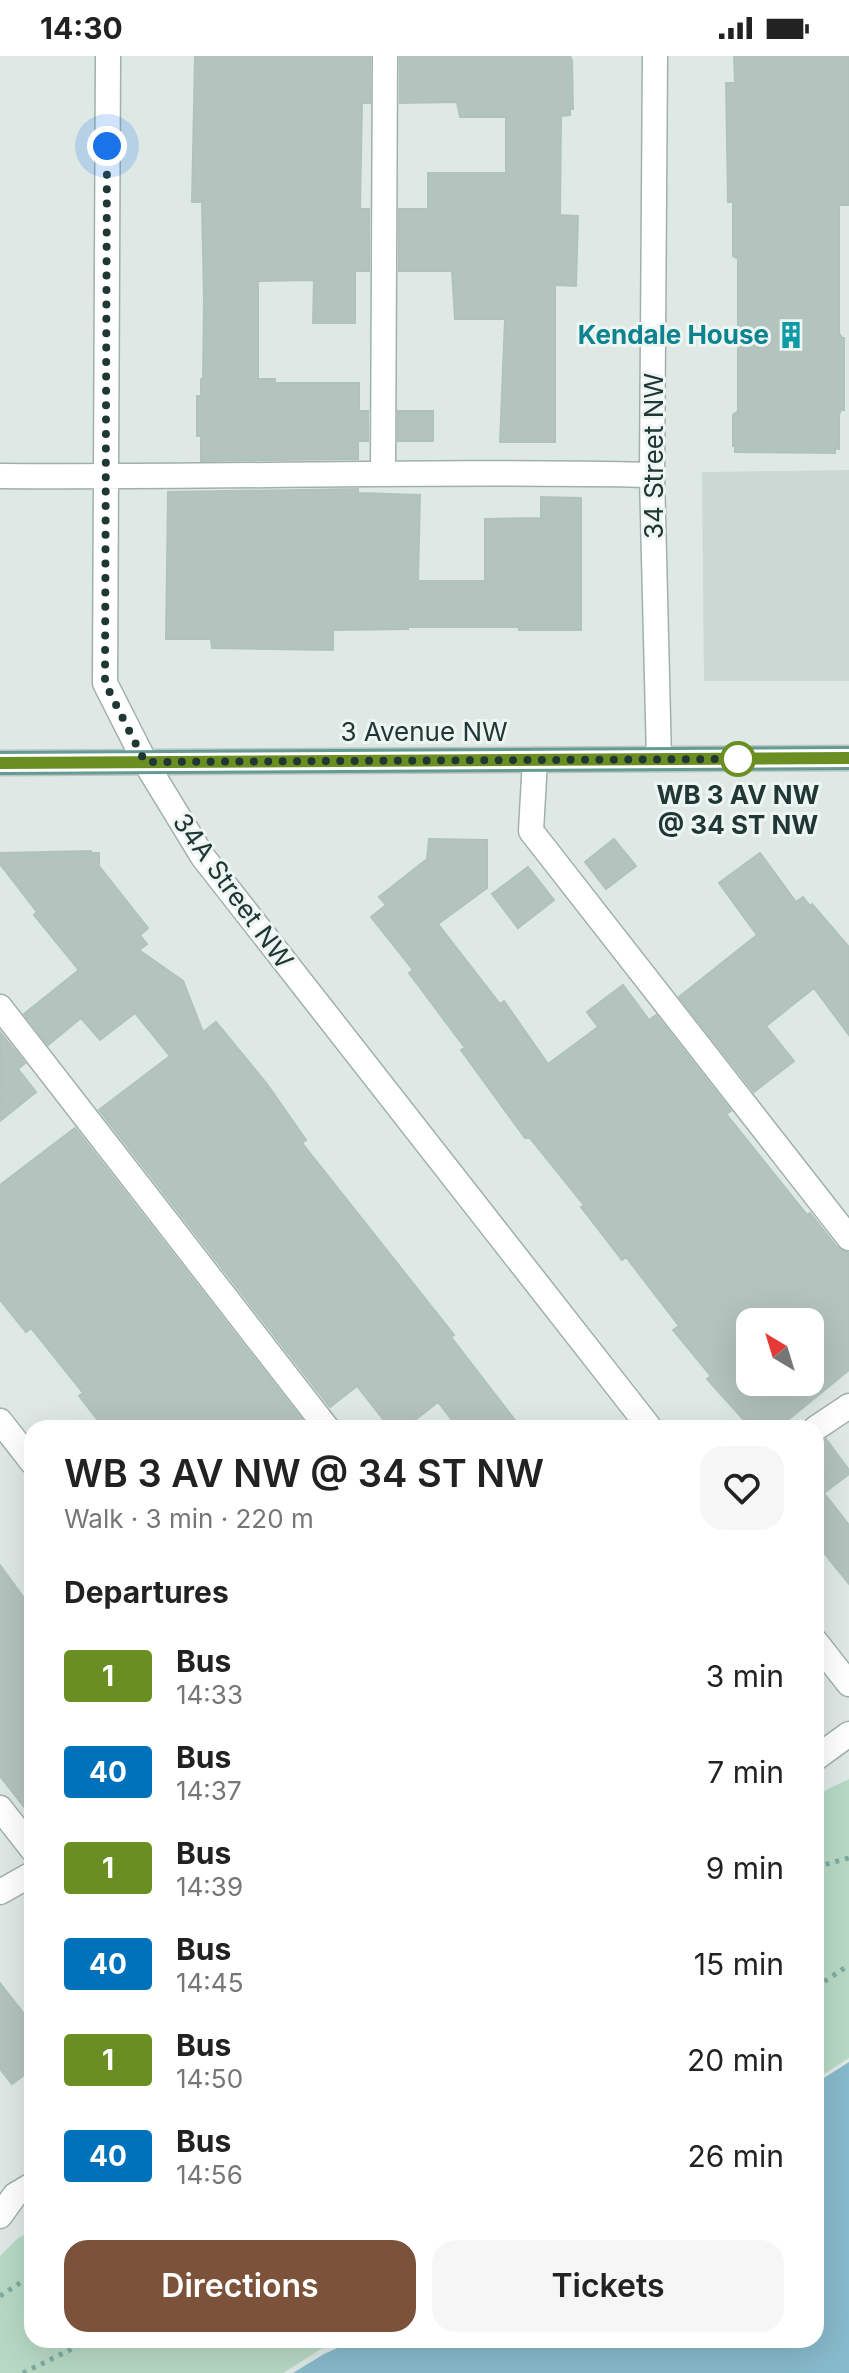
<!DOCTYPE html>
<html lang="en">
<head>
<meta charset="utf-8">
<style>
  :root { --surface:#fff; --page:#f6f6f6; --text:#222; --muted:#767676; --accent:#7c523b }
  body { margin:0; font-family:Inter,sans-serif; background:var(--page); color:var(--text); height:100vh; display:flex; flex-direction:column; font-size:30px; white-space:nowrap }
  * { box-sizing:border-box; margin:0 }
  p { font-size:26px; color:var(--muted) }
  .icon { flex:none; width:44px; height:44px; fill:none; stroke:currentColor; stroke-width:2; stroke-linecap:round; stroke-linejoin:round }
  .map { position:relative; flex:1; overflow:hidden }
  .side { position:absolute; left:24px; top:1364px; width:800px; height:928px; display:flex; flex-direction:column; background:var(--surface); border-radius:24px; box-shadow:0 8px 32px #0002 }
  .side>* { flex:none }
  .badge { padding:0 16px; border-radius:6px; font-size:28px; line-height:52px }
  .needle { width:52px; rotate:322deg }
  .controls { position:absolute; left:736px; top:1252px; display:grid; gap:16px }
  .controls a { display:grid; place-items:center; width:88px; height:88px; border-radius:16px; background:var(--surface); box-shadow:0 8px 32px #0002; font-size:40px }
  .you { position:absolute; width:40px; height:40px; margin:-20px; border:6px solid #fff; border-radius:50%; background:#1a73e8; box-shadow:0 0 0 12px #1a73e833 }
  .map>.badge { position:absolute; translate:-50% -50%; box-shadow:0 0 0 4px #fff }
  h2 { padding:0 40px; font-size:30px; line-height:72px }
  .round { display:grid; place-items:center; flex:none; width:84px; height:84px; border-radius:24px; background:var(--page) }
  .head { display:flex; align-items:center; justify-content:space-between; height:136px; padding:0 40px }
  h1 { font-size:38px; font-weight:600; line-height:60px }
  .primary-button { display:flex; gap:16px; margin-top:auto; padding:16px 40px }
  .primary-button a { flex:1; height:92px; border-radius:24px; background:var(--accent); color:#fff; font-size:32px; font-weight:600; line-height:92px; text-align:center }
  .primary-button a+a { background:var(--page); color:var(--text) }
  ul { padding:0; list-style:none }
  li { display:flex; align-items:center; gap:24px; height:96px; padding:0 40px }
  li div { flex:1 }
  li b { display:block; font-size:30px }
  li em { font-style:normal }
  li .badge { min-width:88px; font-weight:700; text-align:center }
  .status { display:flex; justify-content:space-between; align-items:center; height:56px; padding:0 40px; background:var(--surface); direction:ltr }
  .status svg { height:22px; fill:currentColor }
  .map>svg:first-child { display:block }
  .built { fill:#ccd8d4 }
  .green { fill:#b7d9c4 }
  .water { fill:#87bacc }
  .building { fill:#b3c3be; stroke:#b1c2bd; stroke-width:2; fill-rule:evenodd }
  .lines { fill:none; stroke-linecap:round; stroke-linejoin:round }
  .minor-casing { stroke:#a1b0ac; stroke-width:27 }
  .major-casing { stroke:#bcc3c2; stroke-width:27 }
  .path { stroke:#7faba2; stroke-width:5; stroke-dasharray:4 6; stroke-linecap:butt }
  .minor { stroke:#fff; stroke-width:24 }
  .major { stroke:#649c94; stroke-width:24 }
  .line-casing { stroke:#fff; stroke-width:18 }
  .line { stroke:#6b8e23; stroke-width:12 }
  .walk { stroke:#203734; stroke-width:8; stroke-dasharray:0 14.4 }
  .stop-dot { fill:#fff; stroke:#6b8e23; stroke-width:4 }
  .labels { text-anchor:middle; stroke-width:6; stroke-linejoin:round; paint-order:stroke }
  .culture-label { font-size:26px; font-weight:bold; fill:#0d838f; stroke:#eef6f3; text-anchor:end }
  .street-label { font-size:26px; fill:#203734; stroke:#eef6f3 }
  .stop-label { font-size:26px; font-weight:bold; fill:#203734; stroke:#eef6f3 }
</style>
</head>
<body>
<div class="status"><b>14:30</b><svg viewBox="0 0 49 12"><path d="M0 12V9h3v3zM5 12V6h3v6zM10 12V3h3v9zM15 12V0h3v12zM26 1h20v11H26zM47 4h2v5h-2z"/></svg></div>
<div class="map">
<svg width="849" height="2317" viewBox="0 0 849 2317">
  <rect width="100%" height="100%" fill="#dee9e5"/>
  <path class="built" d="M 849,414 L 849,625 L 704,625 L 702,416 Z"/>
  <path class="green" d="M 849,1723 L 849,2002 L 816,2023 L 816,1739 Z
    M 32,2175 L 32,2284 L 341,2284 L 321,2293 L 283,2317 L 0,2317 L 0,2200 L 18,2182 Z"/>
  <path class="water" d="M 849,2006 L 849,2317 L 293,2317 L 324,2298 L 355,2284 L 816,2284 L 816,2027 Z"/>
  <path class="building" d="M 195,0 L 370,0 L 370,47 L 362,47 L 360,153 L 369,153 L 369,215 L 355,215 L 355,267 L 313,267 L 314,224 L 258,225 L 258,323 L 275,323 L 275,327 L 359,327 L 359,355 L 368,355 L 368,385 L 358,385 L 358,403 L 201,405 L 201,380 L 197,380 L 197,340 L 201,340 L 201,323 L 203,323 L 204,244 L 202,146 L 192,146 Z
    M 400,0 L 570,0 L 572,5 L 573,53 L 570,53 L 570,59 L 561,60 L 560,159 L 578,160 L 576,230 L 555,229 L 555,386 L 500,386 L 505,263 L 455,263 L 452,215 L 399,215 L 399,153 L 428,153 L 428,117 L 506,117 L 506,61 L 460,61 L 457,46 L 400,47 Z
    M 734,0 L 849,0 L 849,149 L 839,149 L 839,277 L 842,282 L 844,282 L 844,354 L 841,354 L 839,359 L 839,393 L 835,392 L 835,397 L 735,396 L 735,390 L 733,390 L 733,359 L 738,355 L 738,203 L 733,200 L 733,146 L 728,146 L 726,27 L 735,27 Z
    M 398,355 L 433,355 L 433,385 L 398,385 Z
    M 358,433 L 358,437 L 420,439 L 418,525 L 485,525 L 485,463 L 541,462 L 541,441 L 581,442 L 581,574 L 519,574 L 519,571 L 408,571 L 408,573 L 333,574 L 333,594 L 212,592 L 211,583 L 166,583 L 168,436 Z
    M 429,783 L 487,784 L 487,832 L 438,868 L 500,948 L 504,945 L 548,1008 L 598,971 L 587,956 L 623,929 L 649,964 L 656,959 L 731,1055 L 726,1058 L 807,1159 L 810,1157 L 837,1191 L 849,1197 L 849,1314 L 778,1372 L 751,1372 L 707,1323 L 711,1320 L 673,1274 L 679,1270 L 626,1201 L 622,1204 L 581,1151 L 584,1149 L 530,1082 L 525,1082 L 461,994 L 465,992 L 409,917 L 413,914 L 371,861 L 386,849 L 379,841 L 427,803 ZM 750,1266 L 810,1266 L 810,1326 L 750,1326 Z
    M 614,783 L 636,810 L 606,833 L 585,806 Z
    M 91,795 L 91,797 L 99,797 L 99,810 L 148,872 L 140,879 L 147,888 L 139,894 L 183,925 L 203,976 L 216,966 L 267,1028 L 306,1084 L 302,1087 L 454,1279 L 451,1281 L 521,1372 L 458,1372 L 438,1346 L 405,1372 L 390,1372 L 357,1330 L 330,1351 L 99,1054 L 170,1000 L 135,957 L 100,984 L 81,962 L 48,989 L 24,958 L 79,914 L 34,859 L 37,856 L 0,808 L 0,797 Z
    M 760,797 L 796,846 L 803,841 L 810,850 L 812,848 L 849,891 L 849,979 L 814,932 L 766,970 L 794,1005 L 754,1036 L 679,941 L 757,879 L 719,827 Z
    M 528,811 L 554,844 L 518,872 L 492,838 Z
    M 1,977 L 25,1007 L 18,1013 L 36,1036 L 0,1065 Z
    M 75,1072 L 306,1369 L 303,1372 L 104,1372 L 79,1340 L 83,1337 L 31,1272 L 26,1276 L 0,1244 L 0,1129 Z
    M 826,1383 L 849,1414 L 849,1418 L 824,1437 L 849,1469 L 849,1528 L 816,1487 L 816,1387 Z
    M 0,1509 L 32,1553 L 32,1761 L 0,1720 Z
    M 0,1927 L 32,1968 L 32,2013 L 12,2028 L 0,2013 Z"/>
  <g class="lines">
    <g class="minor-casing">
      <path id="minor" d="M 108,0 L 105,627 L 145,706 L 203,801 L 650,1372
        M 655,0 L 652,419 L 659,703
        M 383,416 L 385,0
        M 0,420 C 218,422 435,414 652,419
        M 535,704 L 531,775 L 849,1182
        M 0,951 L 327,1372
        M 0,1365 L 32,1406
        M 816,1372 L 849,1350
        M 816,1586 L 849,1628
        M 816,1702 L 849,1678
        M 0,1752 L 32,1793
        M 0,1836 L 32,1818
        M 0,2160 L 15,2139 L 32,2129"/>
    </g>
    <g class="major-casing">
      <path id="major" d="M 0,707 L 849,702"/>
    </g>
    <path class="path" d="M 816,1811 L 849,1802
      M 816,1931 L 849,1909
      M 0,2240 L 32,2219
      M 23,2317 L 90,2284"/>
    <use href="#minor" class="minor"/>
    <use href="#major" class="major"/>
  </g>
  <g class="lines">
    <g class="line-casing">
      <path id="line" d="M 0,707 L 849,702"/>
    </g>
    <use href="#line" class="line"/>
    <path class="walk" d="M 107,90 L 105,627 L 145,706 L 738,703"/>
  </g>
  <defs>
    <g id="building-bare" transform="scale(2.16)"><path d="M-4-6H4V6H1V3H-1V6H-4ZM-2.5-4.3h1.7v1.8h-1.7ZM.8-4.3h1.7v1.8H.8ZM-2.5-1h1.7V.8h-1.7ZM.8-1h1.7V.8H.8Z" fill="#0f9aa8" stroke="#eef6f3" stroke-width="2.5" paint-order="stroke"/></g>
  </defs>
  <g fill-rule="evenodd">
    <use href="#building-bare" x="791" y="279"/>
  </g>
  <circle class="stop-dot" cx="738" cy="703" r="16"/>
  <g class="labels">
    <g class="culture-label">
      <text x="769" y="288">Kendale House</text>
    </g>
    <g class="street-label">
      <text transform="translate(654 400) rotate(-90)" y="9">34 Street NW</text>
      <text x="424" y="685">3 Avenue NW</text>
      <text transform="translate(233 835) rotate(54)" y="9">34A Street NW</text>
    </g>
    <g class="stop-label">
      <text x="738" y="748">WB 3 AV NW<tspan x="738" dy="30">@ 34 ST NW</tspan></text>
    </g>
  </g>
</svg>
<div class="controls">
<a><svg class="needle" viewBox="-14 -14 28 28"><path d="M0-13l5 13h-10z" fill="#e53935"/><path d="M0 13l5-13h-10z" fill="#767676"/></svg></a>
</div>
<div class="you" style="left:107px;top:90px"></div>
<section class="side">
<div class="head"><div><h1>WB 3 AV NW @ 34 ST NW</h1><p>Walk · 3 min · 220 m</p></div><a class="round"><svg class="icon" aria-label="heart" viewBox="0 0 24 24"><path d="M12 20l-8-8c-3-5 5-10 8-4 3-6 11-1 8 4z"/></svg></a></div>
<h2>Departures</h2>
<ul>
<li><span class="badge" style="background:#6b8e23;color:#fff">1</span><div><b>Bus</b><p>14:33</p></div><em>3 min</em></li>
<li><span class="badge" style="background:#0072bc;color:#fff">40</span><div><b>Bus</b><p>14:37</p></div><em>7 min</em></li>
<li><span class="badge" style="background:#6b8e23;color:#fff">1</span><div><b>Bus</b><p>14:39</p></div><em>9 min</em></li>
<li><span class="badge" style="background:#0072bc;color:#fff">40</span><div><b>Bus</b><p>14:45</p></div><em>15 min</em></li>
<li><span class="badge" style="background:#6b8e23;color:#fff">1</span><div><b>Bus</b><p>14:50</p></div><em>20 min</em></li>
<li><span class="badge" style="background:#0072bc;color:#fff">40</span><div><b>Bus</b><p>14:56</p></div><em>26 min</em></li>
</ul>
<div class="primary-button"><a>Directions</a><a>Tickets</a></div>
</section>
</div>
</body>
</html>
